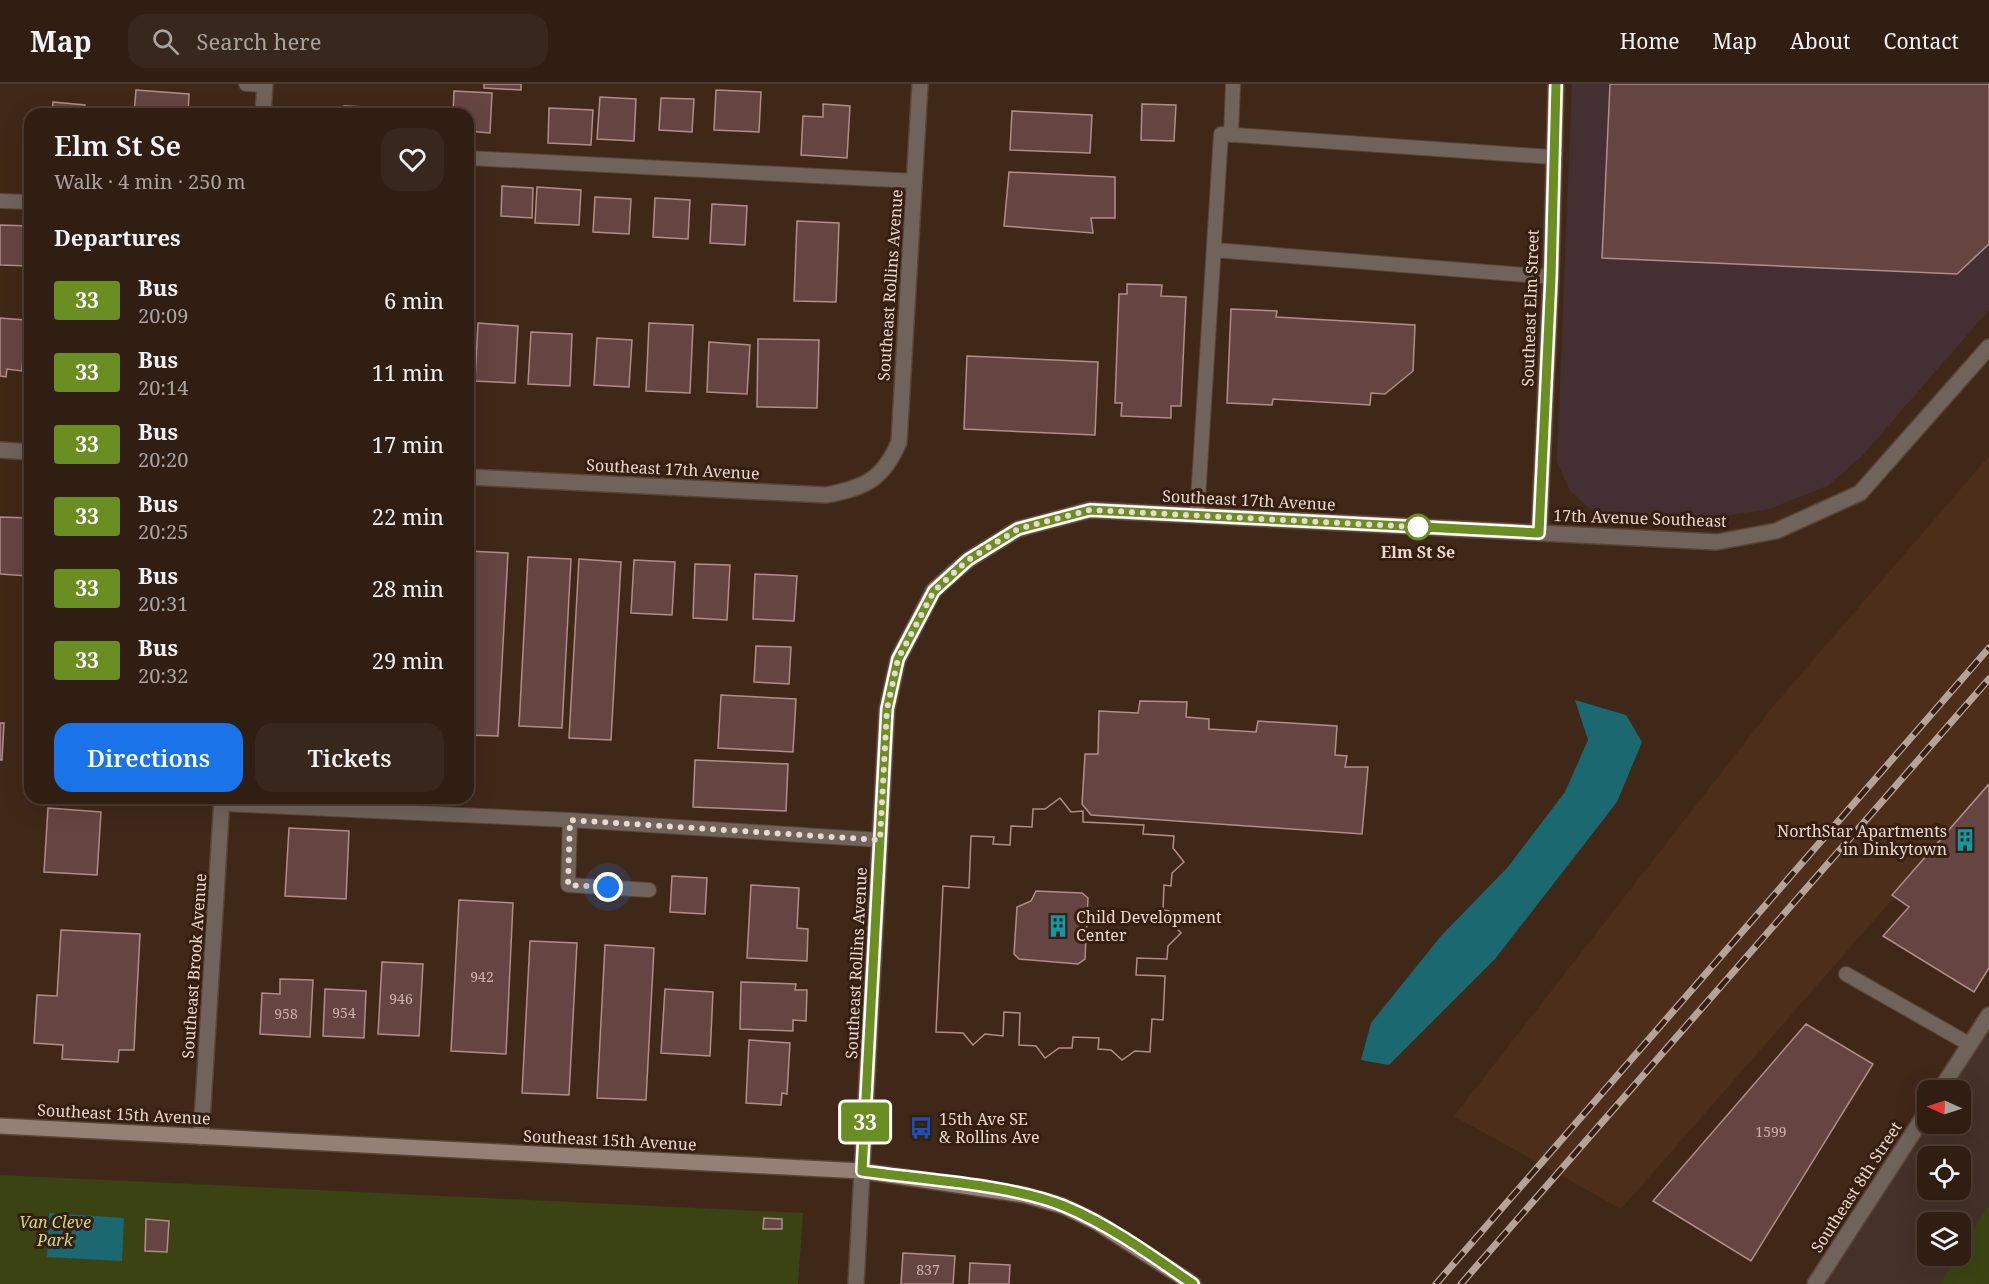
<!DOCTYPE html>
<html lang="en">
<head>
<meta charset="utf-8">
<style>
  :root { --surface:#301e13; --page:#38271c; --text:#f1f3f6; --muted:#a8a2a0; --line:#4b3c33; --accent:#1a73e8 }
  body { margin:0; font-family:"Noto Serif",serif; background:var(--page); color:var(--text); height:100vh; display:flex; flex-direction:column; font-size:22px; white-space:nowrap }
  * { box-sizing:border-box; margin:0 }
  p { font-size:20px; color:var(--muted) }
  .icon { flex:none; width:33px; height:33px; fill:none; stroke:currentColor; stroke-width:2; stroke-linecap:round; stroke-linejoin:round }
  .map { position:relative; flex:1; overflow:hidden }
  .details { position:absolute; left:24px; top:24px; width:450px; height:696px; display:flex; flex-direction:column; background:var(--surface); border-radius:18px; box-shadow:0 6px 24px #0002,0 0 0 2px var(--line) }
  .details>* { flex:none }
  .badge { padding:0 12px; border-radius:4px; font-size:21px; line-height:39px }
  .needle { width:39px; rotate:273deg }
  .tools { position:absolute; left:1917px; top:996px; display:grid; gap:12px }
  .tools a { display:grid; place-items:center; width:54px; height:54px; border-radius:12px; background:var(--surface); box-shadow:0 6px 24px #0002,0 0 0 2px var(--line); font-size:30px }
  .you { position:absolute; width:30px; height:30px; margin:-15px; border:4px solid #fff; border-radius:50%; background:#1a73e8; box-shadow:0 0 0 9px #1a73e833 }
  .map>.badge { position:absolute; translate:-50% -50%; box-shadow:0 0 0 3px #fff }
  h2 { padding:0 30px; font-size:22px; line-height:54px }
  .round { display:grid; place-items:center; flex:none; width:63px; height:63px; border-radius:18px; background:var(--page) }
  .headline { display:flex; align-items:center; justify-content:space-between; height:102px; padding:0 30px }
  h1 { font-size:28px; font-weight:600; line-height:45px }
  .action { display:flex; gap:12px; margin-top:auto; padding:12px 30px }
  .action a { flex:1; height:69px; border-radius:18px; background:var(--accent); color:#fff; font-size:24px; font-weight:600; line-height:69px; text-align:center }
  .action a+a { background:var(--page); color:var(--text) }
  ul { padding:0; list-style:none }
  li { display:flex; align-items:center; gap:18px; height:72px; padding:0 30px }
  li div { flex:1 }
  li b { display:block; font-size:22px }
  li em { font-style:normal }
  li .badge { min-width:66px; font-weight:700; text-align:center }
  header { display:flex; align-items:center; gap:36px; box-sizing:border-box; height:84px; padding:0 30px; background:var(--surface); border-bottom:2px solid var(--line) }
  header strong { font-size:28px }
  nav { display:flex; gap:33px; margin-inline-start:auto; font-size:21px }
  .search { width:420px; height:54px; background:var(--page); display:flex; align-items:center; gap:15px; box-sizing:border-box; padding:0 21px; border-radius:18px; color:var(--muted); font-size:22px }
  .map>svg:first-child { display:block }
  .built { fill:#4c2e1b }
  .industrial { fill:#443032 }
  .education { fill:#44312a; fill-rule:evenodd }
  .green { fill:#3b4313 }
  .water { fill:#1c6871 }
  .building { fill:#654542; stroke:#b18d89; stroke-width:1.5; fill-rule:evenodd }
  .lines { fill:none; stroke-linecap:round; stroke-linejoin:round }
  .lane-casing { stroke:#5b4436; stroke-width:16 }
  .street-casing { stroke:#5b4436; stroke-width:18 }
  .secondary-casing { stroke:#5b4436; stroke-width:18 }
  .lane { stroke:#6f635b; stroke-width:14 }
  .street { stroke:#6f635b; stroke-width:15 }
  .secondary { stroke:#948074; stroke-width:15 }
  .rail-casing { stroke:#b6a398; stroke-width:7 }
  .rail { stroke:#361e10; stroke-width:4.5; stroke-dasharray:14; stroke-linecap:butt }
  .line-casing { stroke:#fff; stroke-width:14 }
  .line { stroke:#6b8e23; stroke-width:9 }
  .walk { stroke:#e9d8cf; stroke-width:6; stroke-dasharray:0 10.8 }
  .stop-dot { fill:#fff; stroke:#6b8e23; stroke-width:3 }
  .labels { text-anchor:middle; stroke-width:6; stroke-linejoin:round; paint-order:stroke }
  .number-label { font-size:14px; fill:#c8b3ac }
  .street-label { font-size:16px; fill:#e9d8cf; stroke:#361e10 }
  .stop-label { font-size:16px; font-weight:bold; fill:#e9d8cf; stroke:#361e10 }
  .poi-label { font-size:16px; fill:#e9d8cf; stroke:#361e10; text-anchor:start }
  .park-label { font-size:16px; font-style:italic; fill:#cadc7f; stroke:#361e10 }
</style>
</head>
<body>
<header>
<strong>Map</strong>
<div class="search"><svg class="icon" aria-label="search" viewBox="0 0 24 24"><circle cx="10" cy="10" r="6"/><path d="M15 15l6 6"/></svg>Search here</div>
<nav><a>Home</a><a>Map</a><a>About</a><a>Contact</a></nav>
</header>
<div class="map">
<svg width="1989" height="1200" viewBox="0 0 1989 1200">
  <rect width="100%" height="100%" fill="#402819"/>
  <path class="built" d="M 1989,372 L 1989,705 L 1621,1125 L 1454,1032 L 1771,625 Z"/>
  <path class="industrial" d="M 1572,0 L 1989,0 L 1989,226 L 1861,373 L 1827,402 L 1769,425 L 1717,433 L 1595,429 L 1570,407 L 1557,377 Z"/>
  <path class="education" d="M 1989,931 L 1989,1200 L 1815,1200 L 1928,1040 L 1960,1040 L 1960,1006 L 1940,1006 ZM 1928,1072 L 1960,1072 L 1960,1106 L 1928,1106 ZM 1928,1138 L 1960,1138 L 1960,1172 L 1928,1172 Z"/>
  <path class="green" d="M 0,1091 L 803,1129 L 798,1200 L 0,1200 Z
    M 1989,1120 L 1989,1200 L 1940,1200 L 1957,1172 L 1960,1172 L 1961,1166 Z"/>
  <path class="water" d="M 1575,616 L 1626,631 L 1642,658 L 1617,718 L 1495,875 L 1389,981 L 1361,976 L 1371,939 L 1441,852 L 1508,783 L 1565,708 L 1588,656 Z
    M 49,1129 L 124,1134 L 122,1177 L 47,1173 Z"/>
  <path class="building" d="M 484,0 L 521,0 L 521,6 L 484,4 Z
    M 1610,0 L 1989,0 L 1989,160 L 1957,190 L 1602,174 Z
    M 136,6 L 189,10 L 188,30 L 134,30 Z
    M 716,6 L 761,8 L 759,48 L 714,46 Z
    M 454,7 L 492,9 L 490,49 L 468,47 L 468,30 L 453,30 Z
    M 600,13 L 636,15 L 634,57 L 597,55 Z
    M 661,14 L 694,15 L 692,48 L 659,46 Z
    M 53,18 L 85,21 L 84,30 L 52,30 Z
    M 823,20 L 850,22 L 847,74 L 801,71 L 803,32 L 823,33 Z
    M 1142,20 L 1176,21 L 1174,57 L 1141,56 Z
    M 344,22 L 390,24 L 390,30 L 343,30 Z
    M 549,24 L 593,26 L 591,61 L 548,59 Z
    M 1012,27 L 1092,31 L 1090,69 L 1010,66 Z
    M 1009,88 L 1115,93 L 1115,134 L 1091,134 L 1093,149 L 1004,142 Z
    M 468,99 L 474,99 L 472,136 L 468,135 Z
    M 502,102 L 533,104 L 532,134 L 501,132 Z
    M 537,103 L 581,106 L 579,141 L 535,139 Z
    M 595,113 L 631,115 L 629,150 L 593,148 Z
    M 655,114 L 690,116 L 688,155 L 653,153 Z
    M 712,120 L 747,122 L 745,161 L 710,159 Z
    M 797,137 L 839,139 L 836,218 L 794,217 Z
    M 0,141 L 30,142 L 30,182 L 0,181 Z
    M 1127,200 L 1162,201 L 1161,212 L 1186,213 L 1181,322 L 1171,322 L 1171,334 L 1121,332 L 1122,319 L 1115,319 L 1119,210 L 1127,210 Z
    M 1231,225 L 1277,227 L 1276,233 L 1415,241 L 1413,287 L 1385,310 L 1371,309 L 1370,321 L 1273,315 L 1272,321 L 1227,319 Z
    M 0,234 L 25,236 L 22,287 L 7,285 L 6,293 L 0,292 Z
    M 478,239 L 518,242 L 515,299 L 475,297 Z
    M 649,239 L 693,241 L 690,309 L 646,307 Z
    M 531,248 L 572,250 L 570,302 L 528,300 Z
    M 597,254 L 632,256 L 629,303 L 594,301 Z
    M 758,255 L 819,256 L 817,324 L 757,323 Z
    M 709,258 L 750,261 L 747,310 L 707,308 Z
    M 967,272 L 1098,278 L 1095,351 L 964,345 Z
    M 0,433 L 30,434 L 28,492 L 0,490 Z
    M 468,467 L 508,469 L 498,652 L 468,651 Z
    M 528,473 L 571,475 L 562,644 L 519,642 Z
    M 579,475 L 621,478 L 611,656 L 569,654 Z
    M 634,476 L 675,478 L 672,531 L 631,529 Z
    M 695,480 L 730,481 L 727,536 L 693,534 Z
    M 755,490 L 797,492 L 794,537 L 753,535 Z
    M 756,562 L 791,563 L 789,600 L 754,598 Z
    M 721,611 L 796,615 L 793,668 L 718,664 Z
    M 1140,617 L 1187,618 L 1186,633 L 1209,635 L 1209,645 L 1256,648 L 1258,637 L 1337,642 L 1335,671 L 1347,672 L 1345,683 L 1368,683 L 1362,750 L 1091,731 L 1082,720 L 1085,670 L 1098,670 L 1099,627 L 1138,629 Z
    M 0,639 L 4,639 L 2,676 L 0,676 Z
    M 695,676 L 788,680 L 786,727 L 693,723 Z
    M 1989,700 L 1989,884 L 1974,908 L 1883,852 L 1909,823 L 1892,811 Z
    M 1060,714 L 1071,728 L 1083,727 L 1083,738 L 1144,741 L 1143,750 L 1174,752 L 1173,764 L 1184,778 L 1172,789 L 1171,802 L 1164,801 L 1163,826 L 1169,827 L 1169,836 L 1181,849 L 1168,862 L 1167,875 L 1137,874 L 1136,891 L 1165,892 L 1163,936 L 1152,935 L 1150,968 L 1135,967 L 1122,976 L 1111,966 L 1098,965 L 1099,954 L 1073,953 L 1072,964 L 1059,964 L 1045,974 L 1036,962 L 1019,961 L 1020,929 L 1004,928 L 1003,952 L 985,950 L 973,961 L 963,949 L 936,948 L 943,802 L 969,804 L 971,752 L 994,753 L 993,760 L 1010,761 L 1011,742 L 1032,743 L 1033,725 L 1045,725 ZM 1036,807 L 1082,809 L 1088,814 L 1085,875 L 1078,880 L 1019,875 L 1014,870 L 1017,823 L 1031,817 Z
    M 1060,714 L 1071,728 L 1083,727 L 1083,738 L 1144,741 L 1143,750 L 1174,752 L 1173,764 L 1184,778 L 1172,789 L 1171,802 L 1164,801 L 1163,826 L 1169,827 L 1169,836 L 1181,849 L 1168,862 L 1167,875 L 1137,874 L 1136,891 L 1165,892 L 1163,936 L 1152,935 L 1150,968 L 1135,967 L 1122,976 L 1111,966 L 1098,965 L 1099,954 L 1073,953 L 1072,964 L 1059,964 L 1045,974 L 1036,962 L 1019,961 L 1020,929 L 1004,928 L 1003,952 L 985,950 L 973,961 L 963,949 L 936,948 L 943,802 L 969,804 L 971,752 L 994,753 L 993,760 L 1010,761 L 1011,742 L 1032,743 L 1033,725 L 1045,725 Z
    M 48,724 L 101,728 L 97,791 L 44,788 Z
    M 289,744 L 349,747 L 346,815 L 285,812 Z
    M 672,792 L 707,794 L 705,830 L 670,828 Z
    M 751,801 L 799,804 L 797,844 L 808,845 L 807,877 L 747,874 Z
    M 459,816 L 513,819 L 506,970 L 451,967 Z
    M 61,846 L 140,850 L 134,966 L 119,966 L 118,978 L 62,975 L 63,961 L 34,959 L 37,911 L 57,912 Z
    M 530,857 L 577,859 L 569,1011 L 522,1009 Z
    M 605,861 L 654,864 L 646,1016 L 597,1014 Z
    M 382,878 L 423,880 L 419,952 L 378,950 Z
    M 280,895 L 313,896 L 310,953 L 260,950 L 262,909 L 280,910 Z
    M 741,898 L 796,900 L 795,906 L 807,906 L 806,937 L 793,936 L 793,947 L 740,945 Z
    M 325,905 L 366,907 L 364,954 L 323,952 Z
    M 665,905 L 713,908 L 710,972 L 661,969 Z
    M 1806,940 L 1873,980 L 1751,1177 L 1653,1117 Z
    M 749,956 L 790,959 L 787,1010 L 782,1009 L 781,1021 L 746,1019 Z
    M 764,1134 L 782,1135 L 782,1145 L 763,1145 Z
    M 146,1135 L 169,1137 L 167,1168 L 145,1167 Z
    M 903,1169 L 955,1172 L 953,1200 L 901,1200 Z
    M 970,1179 L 1010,1181 L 1009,1200 L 969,1200 Z"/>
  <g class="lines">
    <g class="lane-casing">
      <path id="lane" d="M 246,0 L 265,1
        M 1231,51 L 1233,0
        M 468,74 L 915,97
        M 0,117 L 30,118
        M 1214,166 L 1551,193
        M 1197,431 L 1221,50 L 1552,73
        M 222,720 L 570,736 L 880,756
        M 570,736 L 568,801 L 649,806
        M 1846,890 L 1969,960"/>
    </g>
    <g class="street-casing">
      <path id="street" d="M 263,30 L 265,0
        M 0,366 L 30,368
        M 468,393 L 826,411 C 864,404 883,396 899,358 L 920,0
        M 1539,449 L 1717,458 L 1776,447 L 1860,409 L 1989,263
        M 1940,1006 L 1989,931
        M 201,1053 L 222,714
        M 856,1200 L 862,1087
        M 1815,1200 L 1928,1026"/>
    </g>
    <g class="secondary-casing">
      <path id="secondary" d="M 0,1042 L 862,1087 L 1024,1111 L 1063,1122 L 1096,1138 L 1193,1200
        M 862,1087 L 887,625 L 898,575 L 934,506 L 968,476 L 1018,445 L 1090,426 L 1539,449 L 1551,193 L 1556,0"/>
    </g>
    <use href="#lane" class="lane"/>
    <use href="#street" class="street"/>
    <use href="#secondary" class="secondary"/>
    <g class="rail-casing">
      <path id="rail" d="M 1436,1200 L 1989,564
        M 1461,1200 L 1989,595"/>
    </g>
    <use href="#rail" class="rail"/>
  </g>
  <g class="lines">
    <g class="line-casing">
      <path id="line" d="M 1193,1200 C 1152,1172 1110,1141 1064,1122 C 1009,1100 923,1096 862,1087 L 887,625 L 898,575 L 934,507 L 968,476 L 1018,445 L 1090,426 L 1539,449 L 1551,193 L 1556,0"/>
    </g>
    <use href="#line" class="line"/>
    <path class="walk" d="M 608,803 L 568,801 L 570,736 L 880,756 L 887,625 L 898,575 L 934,507 L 968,476 L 1018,445 L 1090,426 L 1418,443"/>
  </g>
  <defs>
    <g id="building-bare" transform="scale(1.8)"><path d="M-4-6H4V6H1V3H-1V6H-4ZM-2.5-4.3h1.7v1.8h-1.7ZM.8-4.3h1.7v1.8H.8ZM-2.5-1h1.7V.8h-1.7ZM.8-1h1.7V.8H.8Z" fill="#0f9aa8" stroke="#361e10" stroke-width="2.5" paint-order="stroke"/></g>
    <g id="bus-bare" transform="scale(1.8)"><path d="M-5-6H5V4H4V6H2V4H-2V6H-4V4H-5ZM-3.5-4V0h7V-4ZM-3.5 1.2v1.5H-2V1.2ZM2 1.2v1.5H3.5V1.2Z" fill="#1a4fb4" stroke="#361e10" stroke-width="2.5" paint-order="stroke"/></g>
  </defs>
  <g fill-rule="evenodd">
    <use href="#building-bare" x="1965" y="756"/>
    <use href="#building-bare" x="1058" y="842"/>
    <use href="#bus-bare" x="921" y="1044"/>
  </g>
  <circle class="stop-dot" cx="1418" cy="443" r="12"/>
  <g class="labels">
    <g class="number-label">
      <text x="482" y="898">942</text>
      <text x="401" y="920">946</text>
      <text x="344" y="934">954</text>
      <text x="286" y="935">958</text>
      <text x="1771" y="1053">1599</text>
      <text x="928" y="1191">837</text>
    </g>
    <g class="street-label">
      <text transform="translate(890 201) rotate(-86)" y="6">Southeast Rollins Avenue</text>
      <text transform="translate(1530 224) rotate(-88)" y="6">Southeast Elm Street</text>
      <text transform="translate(673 385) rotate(3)" y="6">Southeast 17th Avenue</text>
      <text transform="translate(1249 416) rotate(3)" y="6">Southeast 17th Avenue</text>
      <text transform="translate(1640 434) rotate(2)" y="6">17th Avenue Southeast</text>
      <text transform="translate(856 879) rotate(-87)" y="6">Southeast Rollins Avenue</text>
      <text transform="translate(194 882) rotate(-86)" y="6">Southeast Brook Avenue</text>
      <text transform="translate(124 1030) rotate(3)" y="6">Southeast 15th Avenue</text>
      <text transform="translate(610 1056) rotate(3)" y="6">Southeast 15th Avenue</text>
      <text transform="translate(1856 1103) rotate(-57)" y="6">Southeast 8th Street</text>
    </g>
    <g class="stop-label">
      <text x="1418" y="474">Elm St Se</text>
    </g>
    <g class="poi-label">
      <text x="1947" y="753" text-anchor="end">NorthStar Apartments<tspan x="1947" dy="18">in Dinkytown</tspan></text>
      <text x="1076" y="839">Child Development<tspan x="1076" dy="18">Center</tspan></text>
      <text x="939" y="1041">15th Ave SE<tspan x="939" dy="18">&amp; Rollins Ave</tspan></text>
    </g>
    <g class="park-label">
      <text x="55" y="1144">Van Cleve<tspan x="55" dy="18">Park</tspan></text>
    </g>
  </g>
</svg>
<div class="tools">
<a><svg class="needle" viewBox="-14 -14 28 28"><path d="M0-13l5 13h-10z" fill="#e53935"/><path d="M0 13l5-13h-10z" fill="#a8a2a0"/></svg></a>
<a><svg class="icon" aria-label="locate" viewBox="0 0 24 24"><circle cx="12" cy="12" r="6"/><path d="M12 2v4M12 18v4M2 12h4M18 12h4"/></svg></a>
<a><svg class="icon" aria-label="layers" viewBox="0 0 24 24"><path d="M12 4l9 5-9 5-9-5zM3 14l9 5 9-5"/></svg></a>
</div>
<div class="you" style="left:608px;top:803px"></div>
<b class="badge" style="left:865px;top:1038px;background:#6b8e23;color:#fff">33</b>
<section class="details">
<div class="headline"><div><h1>Elm St Se</h1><p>Walk · 4 min · 250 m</p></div><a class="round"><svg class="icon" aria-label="heart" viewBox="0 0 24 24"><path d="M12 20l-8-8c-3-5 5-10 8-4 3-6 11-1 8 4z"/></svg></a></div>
<h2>Departures</h2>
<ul>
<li><span class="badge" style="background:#6b8e23;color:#fff">33</span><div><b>Bus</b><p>20:09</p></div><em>6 min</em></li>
<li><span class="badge" style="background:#6b8e23;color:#fff">33</span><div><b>Bus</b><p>20:14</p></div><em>11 min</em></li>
<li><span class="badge" style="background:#6b8e23;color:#fff">33</span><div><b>Bus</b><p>20:20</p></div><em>17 min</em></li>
<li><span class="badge" style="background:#6b8e23;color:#fff">33</span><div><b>Bus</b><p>20:25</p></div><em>22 min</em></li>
<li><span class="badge" style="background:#6b8e23;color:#fff">33</span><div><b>Bus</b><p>20:31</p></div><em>28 min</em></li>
<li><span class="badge" style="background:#6b8e23;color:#fff">33</span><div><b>Bus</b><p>20:32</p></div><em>29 min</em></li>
</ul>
<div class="action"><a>Directions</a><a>Tickets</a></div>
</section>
</div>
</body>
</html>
